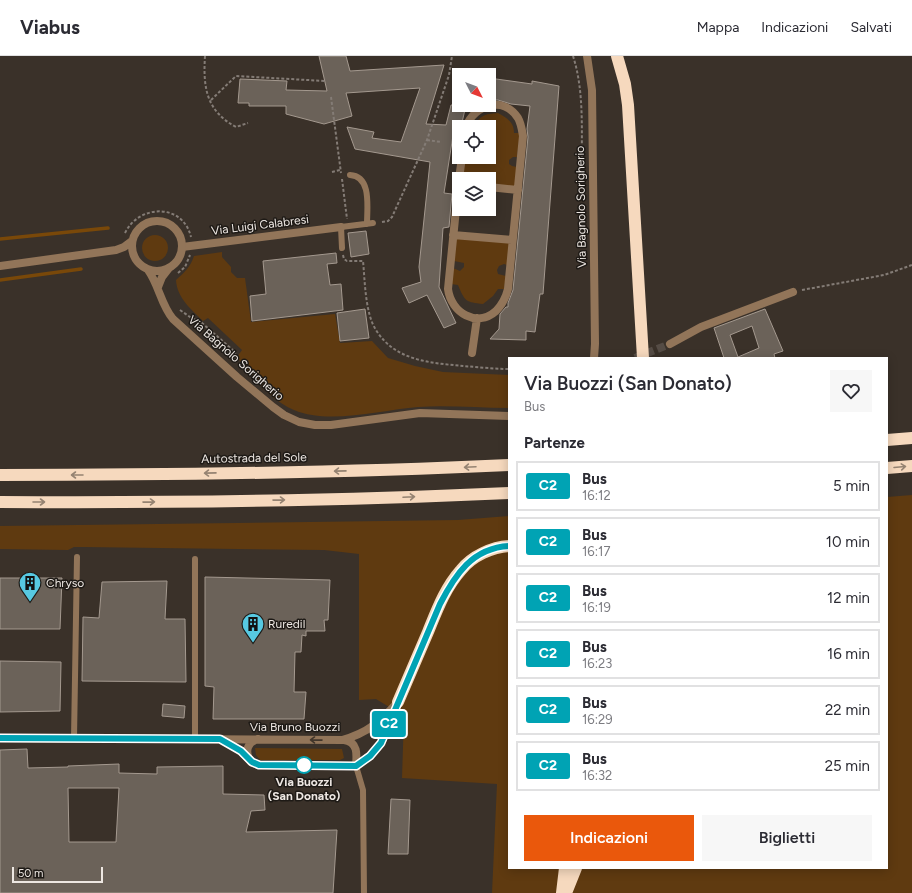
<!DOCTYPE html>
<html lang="it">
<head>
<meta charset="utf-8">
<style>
  :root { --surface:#fff; --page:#f7f7f7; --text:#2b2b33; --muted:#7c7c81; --line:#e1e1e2; --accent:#ea580c }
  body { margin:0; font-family:Figtree,sans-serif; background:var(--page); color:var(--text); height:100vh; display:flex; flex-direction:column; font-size:15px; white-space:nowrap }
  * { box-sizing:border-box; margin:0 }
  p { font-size:13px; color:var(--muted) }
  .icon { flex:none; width:22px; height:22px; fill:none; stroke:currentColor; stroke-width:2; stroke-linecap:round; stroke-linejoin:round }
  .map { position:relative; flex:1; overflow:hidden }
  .details { position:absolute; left:508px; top:301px; width:380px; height:512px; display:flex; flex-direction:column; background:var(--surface); border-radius:0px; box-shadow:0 2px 10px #0003 }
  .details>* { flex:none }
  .badge { padding:0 8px; border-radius:3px; font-size:14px; line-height:26px }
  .needle { width:26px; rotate:132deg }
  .controls { position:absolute; left:452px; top:12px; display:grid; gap:8px }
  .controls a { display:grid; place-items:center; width:44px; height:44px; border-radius:0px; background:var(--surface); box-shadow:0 2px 10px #0003; font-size:20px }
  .scale { position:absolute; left:12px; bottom:10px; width:91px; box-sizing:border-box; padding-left:4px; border:2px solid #ede7e2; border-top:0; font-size:11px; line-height:14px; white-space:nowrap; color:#ede7e2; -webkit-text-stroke:3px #1e1a16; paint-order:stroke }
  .map>.badge { position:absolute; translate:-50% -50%; box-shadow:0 0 0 2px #fff }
  h2 { padding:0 16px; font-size:15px; line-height:36px }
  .round { display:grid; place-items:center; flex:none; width:42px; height:42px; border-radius:0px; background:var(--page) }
  .headline { display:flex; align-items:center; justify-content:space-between; height:68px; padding:0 16px }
  h1 { font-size:19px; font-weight:600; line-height:30px }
  .button { display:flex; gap:8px; margin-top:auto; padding:8px 16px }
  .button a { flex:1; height:46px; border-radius:0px; background:var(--accent); color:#fff; font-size:16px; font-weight:600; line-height:46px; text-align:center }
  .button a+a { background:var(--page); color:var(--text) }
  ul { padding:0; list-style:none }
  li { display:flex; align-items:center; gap:12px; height:50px; margin:0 8px 6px; padding:0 8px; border:2px solid var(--line); border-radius:0px }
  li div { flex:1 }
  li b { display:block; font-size:15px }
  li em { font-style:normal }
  li .badge { min-width:44px; font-weight:700; text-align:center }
  header { display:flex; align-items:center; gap:24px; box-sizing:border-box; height:56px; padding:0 20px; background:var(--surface); border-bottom:1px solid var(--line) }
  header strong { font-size:19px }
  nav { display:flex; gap:22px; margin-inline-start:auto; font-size:14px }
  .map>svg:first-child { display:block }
  .green { fill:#5f3a10 }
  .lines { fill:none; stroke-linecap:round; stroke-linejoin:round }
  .stream { stroke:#794809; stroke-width:3.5 }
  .building { fill:#6b6259; stroke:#a4998f; fill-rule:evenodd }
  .minor-tunnel { stroke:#554c45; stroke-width:8; stroke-dasharray:8 4; stroke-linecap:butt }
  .path { stroke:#847c76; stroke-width:2; stroke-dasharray:3 2; stroke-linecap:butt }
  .service { stroke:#927559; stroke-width:6 }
  .pedestrian { stroke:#927559; stroke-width:8 }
  .minor { stroke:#927559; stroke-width:8 }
  .tertiary { stroke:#927559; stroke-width:8 }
  .motorway { stroke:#f6d9be; stroke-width:12 }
  .oneway { stroke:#958372 }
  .oneway2 { stroke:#41352a }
  .line-casing { stroke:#fff; stroke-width:9 }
  .line { stroke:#00a3b4; stroke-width:6 }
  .stop-dot { fill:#fff; stroke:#00a3b4; stroke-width:2 }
  .labels { text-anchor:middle; stroke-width:3; stroke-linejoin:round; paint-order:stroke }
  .street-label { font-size:12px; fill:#ede7e2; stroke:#1e1a16 }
  .poi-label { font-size:12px; fill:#ede7e2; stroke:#1e1a16; text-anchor:start }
  .stop-label { font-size:12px; font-weight:bold; fill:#ede7e2; stroke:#1e1a16 }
</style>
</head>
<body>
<header>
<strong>Viabus</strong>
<nav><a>Mappa</a><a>Indicazioni</a><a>Salvati</a></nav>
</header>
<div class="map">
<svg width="912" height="837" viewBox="0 0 912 837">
  <rect width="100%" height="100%" fill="#3a3129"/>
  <path class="green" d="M 498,57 C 507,62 514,66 514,77 L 520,77 L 517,101 L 513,101 L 509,104 L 509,108 L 512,110 L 517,111 L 515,132 L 489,130 L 489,123 L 461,123 L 463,105 L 469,104 L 472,101 L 489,101 L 489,71 L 473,71 C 481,59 484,58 498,57 Z
    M142 192a13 13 0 1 1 26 0a13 13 0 1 1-26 0Z
    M 456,180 L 510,186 L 507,209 L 504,208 L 499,210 L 497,214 L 498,218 L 506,220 L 504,233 L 498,233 L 493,240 L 483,248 C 466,246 465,246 458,229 L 451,228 L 453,212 L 460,215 L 464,211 L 464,207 L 454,205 Z
    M 222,196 L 222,201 L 231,211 L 231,216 L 237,222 L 245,222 L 251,266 L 335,258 L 340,287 L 372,285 L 388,302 L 415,310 L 443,316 L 509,319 L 509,352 C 479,352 447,349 418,351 C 381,354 329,369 294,354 C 269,343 254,322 237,301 L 242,294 L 208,262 L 203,265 C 191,253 177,242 176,224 C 184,217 191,210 194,200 Z
    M 912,439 L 912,837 L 492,837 L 497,728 L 402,722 L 404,660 L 376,643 L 359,644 L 359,498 L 324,494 L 83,491 L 74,491 L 68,494 L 0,493 L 0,470 L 458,464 L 509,460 L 509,812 L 887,812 L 887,441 Z
    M 255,692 L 342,693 L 344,702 L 340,704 L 260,704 L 256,699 Z"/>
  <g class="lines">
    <path class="stream" d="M 0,183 L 108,172
      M 0,224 L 81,213"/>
  </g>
  <path class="building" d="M 319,0 L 346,0 L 350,15 L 444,9 L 426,68 L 446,69 L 451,49 L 466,49 L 461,71 L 459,71 L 459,74 L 454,73 L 444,137 L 452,138 L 449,171 L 443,172 L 439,231 L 456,267 L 444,272 L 427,239 L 409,247 L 402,232 L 421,226 L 419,211 L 430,106 L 355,93 L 347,71 L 374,76 L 372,82 L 401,86 L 420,32 L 346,37 L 352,60 L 324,68 L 286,58 L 286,50 L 249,50 L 249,47 L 238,47 L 240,23 L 287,25 L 286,34 L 327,35 Z
    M 489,22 L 532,28 L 532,25 L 559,30 L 543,238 L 540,238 L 535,276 L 526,275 L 526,284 L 490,283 L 499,273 L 500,258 L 506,251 L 508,251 L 508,247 L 513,234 L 528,81 L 527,73 L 530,50 L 511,48 L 498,44 L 489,44 Z
    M 366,175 L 369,198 L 351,201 L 348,177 Z
    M 336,197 L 337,207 L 327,208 L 330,229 L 341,228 L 343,254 L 252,265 L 250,240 L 266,238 L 263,205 Z
    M 365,253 L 369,282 L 340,285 L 337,257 Z
    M 765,253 L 783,295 L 774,298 L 775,302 L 724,302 L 714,272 ZM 752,270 L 759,292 L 738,301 L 730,279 Z
    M 205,521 L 330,524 L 328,564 L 324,564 L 325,575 L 306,575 L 306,580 L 302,579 L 301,596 L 295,596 L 294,636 L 306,636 L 304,663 L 213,663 L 214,631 L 205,630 Z
    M 0,522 L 62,522 L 60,573 L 0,573 Z
    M 167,525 L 165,563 L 185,563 L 186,626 L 82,625 L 83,561 L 99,562 L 102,526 Z
    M 0,605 L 61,606 L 60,655 L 0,656 Z
    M 163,648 L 185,650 L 184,662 L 162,660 Z
    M 27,693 L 28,712 L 68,711 L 68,710 L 119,708 L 119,717 L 157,718 L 157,711 L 223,710 L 223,738 L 264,739 L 265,754 L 251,755 L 246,776 L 337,774 L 333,837 L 0,837 L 0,694 ZM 68,732 L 119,732 L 116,786 L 69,786 Z
    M 391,743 L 410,744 L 408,798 L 388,798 Z"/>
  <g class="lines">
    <path class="minor-tunnel" d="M 635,302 L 670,288"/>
    <path class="path" d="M 205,0 C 203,31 206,55 236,71 L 248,67
      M 573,0 C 585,37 581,80 582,118
      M 331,41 L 341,117
      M 211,44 L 236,20 L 325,25
      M 427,84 L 441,86
      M 452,87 L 459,88
      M 332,116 L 340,114
      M 342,123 L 347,163
      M 382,166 L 388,165 L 392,161 L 427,84 L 449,19 L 452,0
      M 125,177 C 139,148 183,147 191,181
      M 343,199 L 344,203 L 347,205 L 363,205 C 365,225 365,257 376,274 C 395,305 431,307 463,310 C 478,311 494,313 509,313
      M 178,217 L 185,211 L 190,199
      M 802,234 L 884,219 L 912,209
      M 180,254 L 190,261 L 202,267 L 235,296 L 236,305"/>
    <path class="service" d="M 350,119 C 372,120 367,152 367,168
      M 342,192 L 341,171 L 373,167
      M 74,682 L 77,501
      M 195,683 L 195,503
      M 356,710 L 363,734 L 364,837"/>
    <path class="pedestrian" d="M 459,123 L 448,233 C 451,257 477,272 496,255 C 502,249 506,241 508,233 L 523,80 C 522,74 521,67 518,62 C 503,39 474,49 466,71
      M 459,123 L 462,101
      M 489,131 L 518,134
      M 453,179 L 512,184
      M 472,297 L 477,262"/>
    <path class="minor" d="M 182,191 L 341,171
      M 670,288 L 701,271 L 793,236
      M 0,682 L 342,684 C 368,677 381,665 398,646
      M 222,684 L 241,695 L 251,706 L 259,709 L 356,710 L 370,700 L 381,687 L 396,653
      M 344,684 C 358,686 357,698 356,710
      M 249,703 C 245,694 248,686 258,683"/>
    <path class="tertiary" d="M 587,0 L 592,34 L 595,288 L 594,302
      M132 190a25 25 0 1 1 50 0a25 25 0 1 1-50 0Z
      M 0,210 L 116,194 L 124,191 L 132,185
      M 148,214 C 159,229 161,249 173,263 L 237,321 L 273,351 L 284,359 L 299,366 L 315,369 L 331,369 L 420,357 L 509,360
      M 158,231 L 162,221 L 169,212"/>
    <path class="motorway" d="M 617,0 L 625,28 L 628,49 L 643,302
      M 887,384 L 912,382
      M 887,412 L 912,410
      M 0,419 C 170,419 339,417 509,409
      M 0,446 C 170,447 339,445 509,437
      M 398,646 C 408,623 418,599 428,576 C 437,554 445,532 461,514 C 472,500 492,491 509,490
      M 562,837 L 565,812
      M 566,837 L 576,812"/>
  </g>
  <defs><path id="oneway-shaft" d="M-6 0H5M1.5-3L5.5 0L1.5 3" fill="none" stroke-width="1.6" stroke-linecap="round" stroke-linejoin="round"/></defs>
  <g class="oneway">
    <use href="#oneway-shaft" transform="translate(470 411) rotate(177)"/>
    <use href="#oneway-shaft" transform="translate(900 411) rotate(-5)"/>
    <use href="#oneway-shaft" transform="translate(340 415) rotate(179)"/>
    <use href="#oneway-shaft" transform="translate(210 417) rotate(179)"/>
    <use href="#oneway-shaft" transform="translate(77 419) rotate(-180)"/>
    <use href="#oneway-shaft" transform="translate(409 441) rotate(-3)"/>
    <use href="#oneway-shaft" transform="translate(279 444) rotate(-1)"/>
    <use href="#oneway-shaft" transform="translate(39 446)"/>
    <use href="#oneway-shaft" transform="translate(149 446) rotate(-1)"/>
  </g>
  <use class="oneway2" href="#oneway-shaft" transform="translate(316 684) rotate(-179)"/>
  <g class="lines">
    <g class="line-casing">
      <path id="line" d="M 0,682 L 220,683 L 241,695 L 252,706 L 259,709 L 356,710 L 370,700 L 381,687 L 440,548 C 455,519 472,492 509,490"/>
    </g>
    <use href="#line" class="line"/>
  </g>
  <defs>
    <g id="building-pin" transform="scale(1.15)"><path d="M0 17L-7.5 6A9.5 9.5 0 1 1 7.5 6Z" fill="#57c9e2" stroke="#1e1a16"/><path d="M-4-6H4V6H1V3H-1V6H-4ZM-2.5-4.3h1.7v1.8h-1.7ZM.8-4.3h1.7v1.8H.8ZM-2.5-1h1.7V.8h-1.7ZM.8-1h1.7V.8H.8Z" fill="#111"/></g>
  </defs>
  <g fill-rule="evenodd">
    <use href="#building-pin" x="30" y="527"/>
    <use href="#building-pin" x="253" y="568"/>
  </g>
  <circle class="stop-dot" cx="304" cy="709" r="8"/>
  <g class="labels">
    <g class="street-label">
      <text transform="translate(581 151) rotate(-91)" y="4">Via Bagnolo Sorigherio</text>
      <text transform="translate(260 169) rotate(-7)" y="4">Via Luigi Calabresi</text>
      <text transform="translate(236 302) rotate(41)" y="4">Via Bagnolo Sorigherio</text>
      <text transform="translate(254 402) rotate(-1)" y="4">Autostrada del Sole</text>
      <text x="295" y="675">Via Bruno Buozzi</text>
    </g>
    <g class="poi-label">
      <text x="46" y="531">Chryso</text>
      <text x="268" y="572">Ruredil</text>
    </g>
    <g class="stop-label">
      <text x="304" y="730">Via Buozzi<tspan x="304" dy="14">(San Donato)</tspan></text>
    </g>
  </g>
</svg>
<div class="controls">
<a><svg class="needle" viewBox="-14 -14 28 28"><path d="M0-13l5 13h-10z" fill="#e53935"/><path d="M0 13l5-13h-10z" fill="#7c7c81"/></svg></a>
<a><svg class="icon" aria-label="locate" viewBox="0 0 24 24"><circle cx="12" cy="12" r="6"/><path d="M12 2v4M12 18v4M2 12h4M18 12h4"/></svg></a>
<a><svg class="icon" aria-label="layers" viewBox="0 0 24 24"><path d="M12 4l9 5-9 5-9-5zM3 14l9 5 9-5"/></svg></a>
</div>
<div class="scale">50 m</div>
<b class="badge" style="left:389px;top:668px;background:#00a3b4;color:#fff">C2</b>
<section class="details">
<div class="headline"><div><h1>Via Buozzi (San Donato)</h1><p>Bus</p></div><a class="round"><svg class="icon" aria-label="heart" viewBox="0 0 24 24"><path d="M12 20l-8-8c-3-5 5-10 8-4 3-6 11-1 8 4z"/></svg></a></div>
<h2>Partenze</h2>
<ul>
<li><span class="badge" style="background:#00a3b4;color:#fff">C2</span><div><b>Bus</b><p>16:12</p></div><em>5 min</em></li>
<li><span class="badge" style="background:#00a3b4;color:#fff">C2</span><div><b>Bus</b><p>16:17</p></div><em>10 min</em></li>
<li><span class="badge" style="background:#00a3b4;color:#fff">C2</span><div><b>Bus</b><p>16:19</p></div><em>12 min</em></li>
<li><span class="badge" style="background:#00a3b4;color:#fff">C2</span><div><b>Bus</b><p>16:23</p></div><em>16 min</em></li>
<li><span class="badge" style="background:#00a3b4;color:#fff">C2</span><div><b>Bus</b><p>16:29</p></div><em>22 min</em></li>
<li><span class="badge" style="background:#00a3b4;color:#fff">C2</span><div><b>Bus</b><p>16:32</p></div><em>25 min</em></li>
</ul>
<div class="button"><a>Indicazioni</a><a>Biglietti</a></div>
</section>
</div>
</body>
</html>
